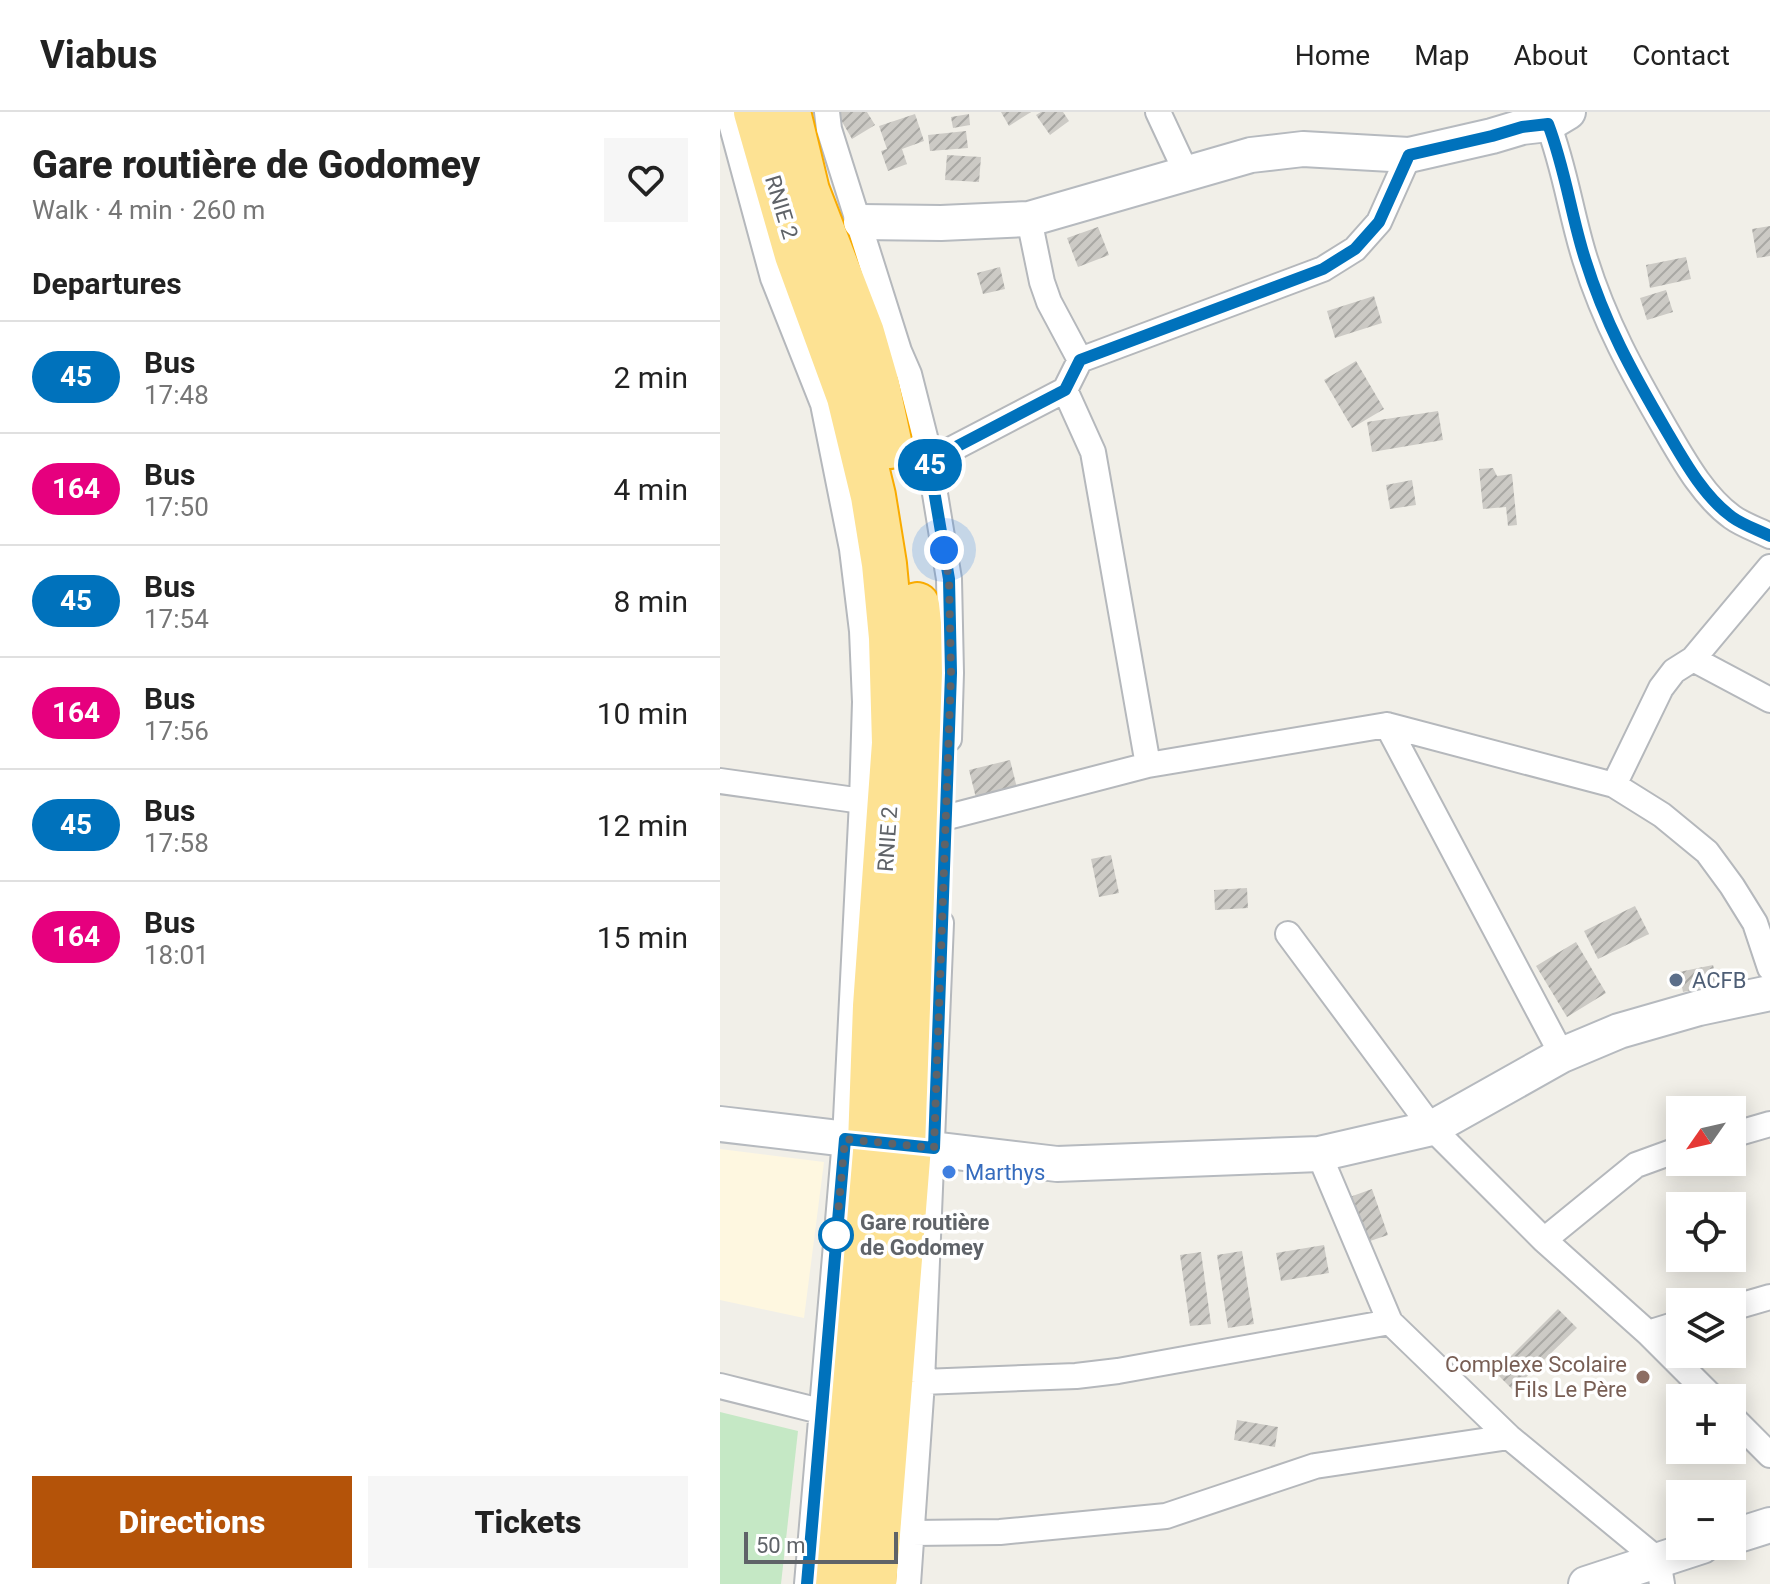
<!DOCTYPE html>
<html lang="en">
<head>
<meta charset="utf-8">
<style>
  :root { --surface:#fff; --page:#f6f6f6; --text:#222; --muted:#767676; --line:#e0e0e0; --accent:#b45309 }
  body { margin:0; font-family:Roboto,sans-serif; background:var(--page); color:var(--text); height:100vh; display:flex; flex-direction:column; font-size:30px; white-space:nowrap }
  * { box-sizing:border-box; margin:0 }
  p { font-size:26px; color:var(--muted) }
  .icon { flex:none; width:44px; height:44px; fill:none; stroke:currentColor; stroke-width:2; stroke-linecap:round; stroke-linejoin:round }
  .map { position:relative; flex:1; overflow:hidden }
  .sheet { display:flex; flex-direction:column; background:var(--surface); width:720px }
  .sheet>* { flex:none }
  .badge { padding:0 16px; border-radius:26px; font-size:28px; line-height:52px }
  .needle { width:52px; rotate:236deg }
  .tools { position:absolute; left:946px; top:984px; display:grid; gap:16px }
  .tools a { display:grid; place-items:center; width:80px; height:80px; border-radius:0px; background:var(--surface); box-shadow:0 4px 20px #0003; font-size:40px }
  .scale { position:absolute; left:24px; bottom:20px; width:154px; box-sizing:border-box; padding-left:8px; border:4px solid #5f6368; border-top:0; font-size:22px; line-height:28px; white-space:nowrap; color:#5f6368; -webkit-text-stroke:6px #fff; paint-order:stroke }
  .you { position:absolute; width:40px; height:40px; margin:-20px; border:6px solid #fff; border-radius:50%; background:#1a73e8; box-shadow:0 0 0 12px #1a73e833 }
  .map>.badge { position:absolute; translate:-50% -50%; box-shadow:0 0 0 4px #fff }
  h2 { padding:0 32px; font-size:30px; line-height:72px }
  .round { display:grid; place-items:center; flex:none; width:84px; height:84px; border-radius:0px; background:var(--page) }
  .summary { display:flex; align-items:center; justify-content:space-between; height:136px; padding:0 32px }
  h1 { font-size:38px; font-weight:800; line-height:60px }
  .action { display:flex; gap:16px; margin-top:auto; padding:16px 32px }
  .action a { flex:1; height:92px; border-radius:0px; background:var(--accent); color:#fff; font-size:32px; font-weight:800; line-height:92px; text-align:center }
  .action a+a { background:var(--page); color:var(--text) }
  ul { padding:0; list-style:none }
  li { display:flex; align-items:center; gap:24px; height:112px; padding:0 32px; border-top:2px solid var(--line) }
  li div { flex:1 }
  li b { display:block; font-size:30px }
  li em { font-style:normal }
  li .badge { min-width:88px; font-weight:700; text-align:center }
  header { display:flex; align-items:center; gap:48px; box-sizing:border-box; height:112px; padding:0 40px; background:var(--surface); border-bottom:2px solid var(--line) }
  header strong { font-size:38px }
  nav { display:flex; gap:44px; margin-inline-start:auto; font-size:28px }
  main { display:flex; flex:1; min-height:0 }
  .map>svg:first-child { display:block }
  .commercial { fill:#fef7e0 }
  .green { fill:#c5e8c5 }
  .building { fill:url(#building-hatch) }
  .lines { fill:none; stroke-linecap:round; stroke-linejoin:round }
  .street-casing { stroke:#b5b8bc; stroke-width:28 }
  .secondary-casing { stroke:#b6babf; stroke-width:38 }
  .highway-casing { stroke:#f9ab00; stroke-width:48 }
  .street { stroke:#fff; stroke-width:24 }
  .secondary { stroke:#fff; stroke-width:34 }
  .highway { stroke:#fde293; stroke-width:44 }
  .line-casing { stroke:#fff; stroke-width:18 }
  .line { stroke:#0072bc; stroke-width:12 }
  .walk { stroke:#5f6368; stroke-width:8; stroke-dasharray:0 14.4 }
  .service-dot { fill:#5c6f8a; stroke:#fff; stroke-width:3 }
  .shop-dot { fill:#3f7fe0; stroke:#fff; stroke-width:3 }
  .stop-dot { fill:#fff; stroke:#0072bc; stroke-width:4 }
  .education-dot { fill:#8d6e63; stroke:#fff; stroke-width:3 }
  .labels { text-anchor:middle; stroke-width:7; stroke-linejoin:round; paint-order:stroke }
  .street-label { font-size:22px; fill:#5f6368; stroke:#fff }
  .service-label { font-size:22px; fill:#4e5e75; stroke:#fff; text-anchor:start }
  .shop-label { font-size:22px; fill:#366cbe; stroke:#fff; text-anchor:start }
  .stop-label { font-size:22px; font-weight:bold; fill:#5f6368; stroke:#fff; text-anchor:start }
  .education-label { font-size:22px; fill:#785e54; stroke:#fff; text-anchor:end }
</style>
</head>
<body>
<header>
<strong>Viabus</strong>
<nav><a>Home</a><a>Map</a><a>About</a><a>Contact</a></nav>
</header>
<main>
<section class="sheet">
<div class="summary"><div><h1>Gare routière de Godomey</h1><p>Walk · 4 min · 260 m</p></div><a class="round"><svg class="icon" aria-label="heart" viewBox="0 0 24 24"><path d="M12 20l-8-8c-3-5 5-10 8-4 3-6 11-1 8 4z"/></svg></a></div>
<h2>Departures</h2>
<ul>
<li><span class="badge" style="background:#0072bc;color:#fff">45</span><div><b>Bus</b><p>17:48</p></div><em>2 min</em></li>
<li><span class="badge" style="background:#e6007e;color:#fff">164</span><div><b>Bus</b><p>17:50</p></div><em>4 min</em></li>
<li><span class="badge" style="background:#0072bc;color:#fff">45</span><div><b>Bus</b><p>17:54</p></div><em>8 min</em></li>
<li><span class="badge" style="background:#e6007e;color:#fff">164</span><div><b>Bus</b><p>17:56</p></div><em>10 min</em></li>
<li><span class="badge" style="background:#0072bc;color:#fff">45</span><div><b>Bus</b><p>17:58</p></div><em>12 min</em></li>
<li><span class="badge" style="background:#e6007e;color:#fff">164</span><div><b>Bus</b><p>18:01</p></div><em>15 min</em></li>
</ul>
<div class="action"><a>Directions</a><a>Tickets</a></div>
</section>
<div class="map">
<svg width="1050" height="1472" viewBox="0 0 1050 1472">
  <defs>
    <pattern id="building-hatch" width="6" height="6" patternUnits="userSpaceOnUse" patternTransform="scale(2)"><rect width="6" height="6" fill="#cccac5"/><path d="M-1 1l2-2M0 6l6-6M5 7l2-2" fill="none" stroke="#a9a8a4"/></pattern>
  </defs>
  <rect width="100%" height="100%" fill="#f1efe8"/>
  <path class="commercial" d="M 0,1037 L 104,1050 L 84,1206 L 0,1188 Z"/>
  <path class="green" d="M 0,1300 L 78,1319 L 61,1472 L 0,1472 Z"/>
  <path class="building" d="M 119,0 L 147,0 L 155,13 L 132,27 L 117,1 Z
    M 281,0 L 311,0 L 289,14 Z
    M 321,0 L 343,0 L 349,9 L 330,23 L 316,3 Z
    M 195,2 L 204,29 L 182,37 L 187,52 L 168,59 L 161,39 L 167,37 L 159,14 Z
    M 249,2 L 250,13 L 233,16 L 231,5 Z
    M 246,19 L 248,36 L 210,39 L 208,23 Z
    M 227,43 L 261,45 L 259,70 L 225,68 Z
    M 1050,114 L 1050,144 L 1037,146 L 1032,117 Z
    M 378,115 L 389,143 L 358,155 L 347,126 Z
    M 966,145 L 971,167 L 930,176 L 926,153 Z
    M 280,155 L 285,177 L 263,182 L 257,161 Z
    M 946,178 L 953,200 L 927,208 L 920,186 Z
    M 654,184 L 662,211 L 615,226 L 607,199 Z
    M 636,249 L 664,297 L 632,316 L 604,268 Z
    M 718,299 L 723,328 L 652,340 L 647,310 Z
    M 773,356 L 777,364 L 792,362 L 797,413 L 788,414 L 786,395 L 763,397 L 759,357 Z
    M 692,368 L 696,393 L 670,397 L 666,373 Z
    M 290,648 L 298,680 L 257,690 L 249,658 Z
    M 391,743 L 399,781 L 379,785 L 371,747 Z
    M 527,776 L 528,796 L 495,798 L 494,778 Z
    M 915,794 L 929,822 L 878,847 L 864,819 Z
    M 856,830 L 886,881 L 847,905 L 816,854 Z
    M 993,853 L 998,872 L 963,880 L 959,860 Z
    M 652,1077 L 668,1123 L 644,1131 L 627,1086 Z
    M 604,1133 L 609,1161 L 561,1169 L 556,1141 Z
    M 522,1139 L 534,1212 L 508,1216 L 497,1143 Z
    M 481,1140 L 491,1212 L 470,1214 L 460,1143 Z
    M 838,1197 L 857,1216 L 793,1278 L 775,1260 Z
    M 517,1308 L 558,1315 L 555,1335 L 514,1328 Z"/>
  <g class="lines">
    <g class="street-casing">
      <path id="street" d="M 8,0 L 53,166 L 103,292 L 132,437 L 142,519 L 145,590 L 142,689 L 125,1027 L 87,1472
        M 107,0 L 109,17 L 179,239 L 189,262 L 207,333 L 229,467 L 231,561 L 229,627
        M 438,0 L 466,60
        M 828,12 C 845,56 851,103 865,147 C 885,211 913,261 946,318 C 963,347 983,384 1012,405 C 1023,413 1038,418 1050,424
        M 309,107 L 322,170 L 329,190 L 360,248 L 345,278 L 373,340 L 428,653
        M 360,248 L 603,157 L 635,137 L 659,110 L 689,43
        M 209,349 L 345,278
        M 973,547 L 1050,588
        M 667,613 L 842,943
        M 0,669 L 142,689
        M 894,673 L 941,576 L 954,559 L 973,547 L 1050,455
        M 224,706 L 428,653 L 667,613 L 894,673 L 942,703 L 987,740 L 1012,774 L 1035,811 L 1050,856
        M 568,822 L 712,1016 L 824,1128 L 928,1221 L 993,1286
        M 1012,1023 L 1050,1012
        M 599,1042 L 670,1210 L 789,1325 L 938,1448 L 942,1472
        M 824,1128 L 916,1053 L 960,1037
        M 1012,1196 L 1050,1185
        M 928,1221 L 960,1211
        M 202,1270 L 356,1264 L 398,1259 L 670,1210
        M 0,1274 L 100,1299
        M 1012,1305 L 1050,1343
        M 192,1421 L 280,1420 L 446,1404 L 595,1354 L 789,1325
        M 188,1472 L 202,1270 L 221,811"/>
    </g>
    <g class="secondary-casing">
      <path id="secondary" d="M 141,110 L 221,111 L 309,107 L 531,43 L 583,37 L 689,43 L 772,24 L 802,15 L 828,12 L 848,0
        M 0,1012 L 337,1052 L 599,1042 L 712,1016 L 842,943 L 899,919 L 979,896 L 1050,881
        M 1012,1425 L 1050,1413
        M 866,1472 L 982,1434"/>
    </g>
    <g class="highway-casing">
      <path id="highway" d="M 36,0 L 77,143 L 129,285 L 153,384 L 164,452 L 171,526 L 174,631 L 155,894 L 150,1031 L 122,1331 L 114,1472
        M 68,0 L 87,79 L 142,221 L 157,273 L 170,334
        M 154,1472 L 189,1034 L 209,604 L 197,493"/>
    </g>
    <use href="#street" class="street"/>
    <use href="#secondary" class="secondary"/>
    <use href="#highway" class="highway"/>
  </g>
  <g class="lines">
    <g class="line-casing">
      <path id="line" d="M 87,1472 L 125,1027 L 214,1036 L 231,561 L 229,467 L 209,349 L 345,278 L 360,248 L 603,157 L 635,137 L 659,110 L 689,43 L 772,24 L 802,15 L 828,12 C 845,56 851,103 865,147 C 885,211 912,260 946,318 C 963,347 983,384 1012,405 C 1023,413 1038,418 1050,424"/>
    </g>
    <use href="#line" class="line"/>
    <path class="walk" d="M 116,1123 L 125,1027 L 214,1036 L 231,561 L 229,467 L 224,438"/>
  </g>
  <circle class="service-dot" cx="956" cy="868" r="8"/>
  <circle class="shop-dot" cx="229" cy="1060" r="8"/>
  <circle class="stop-dot" cx="116" cy="1123" r="16"/>
  <circle class="education-dot" cx="923" cy="1265" r="8"/>
  <g class="labels">
    <g class="street-label">
      <text transform="translate(62 95) rotate(73)" y="8">RNIE 2</text>
      <text transform="translate(167 727) rotate(-86)" y="8">RNIE 2</text>
    </g>
    <g class="service-label">
      <text x="972" y="876">ACFB</text>
    </g>
    <g class="shop-label">
      <text x="245" y="1068">Marthys</text>
    </g>
    <g class="stop-label">
      <text x="140" y="1118">Gare routière<tspan x="140" dy="25">de Godomey</tspan></text>
    </g>
    <g class="education-label">
      <text x="907" y="1260">Complexe Scolaire<tspan x="907" dy="25">Fils Le Père</tspan></text>
    </g>
  </g>
</svg>
<div class="tools">
<a><svg class="needle" viewBox="-14 -14 28 28"><path d="M0-13l5 13h-10z" fill="#e53935"/><path d="M0 13l5-13h-10z" fill="#767676"/></svg></a>
<a><svg class="icon" aria-label="locate" viewBox="0 0 24 24"><circle cx="12" cy="12" r="6"/><path d="M12 2v4M12 18v4M2 12h4M18 12h4"/></svg></a>
<a><svg class="icon" aria-label="layers" viewBox="0 0 24 24"><path d="M12 4l9 5-9 5-9-5zM3 14l9 5 9-5"/></svg></a>
<a>+</a>
<a>−</a>
</div>
<div class="scale">50 m</div>
<div class="you" style="left:224px;top:438px"></div>
<b class="badge" style="left:210px;top:353px;background:#0072bc;color:#fff">45</b>
</div>
</main>
</body>
</html>
